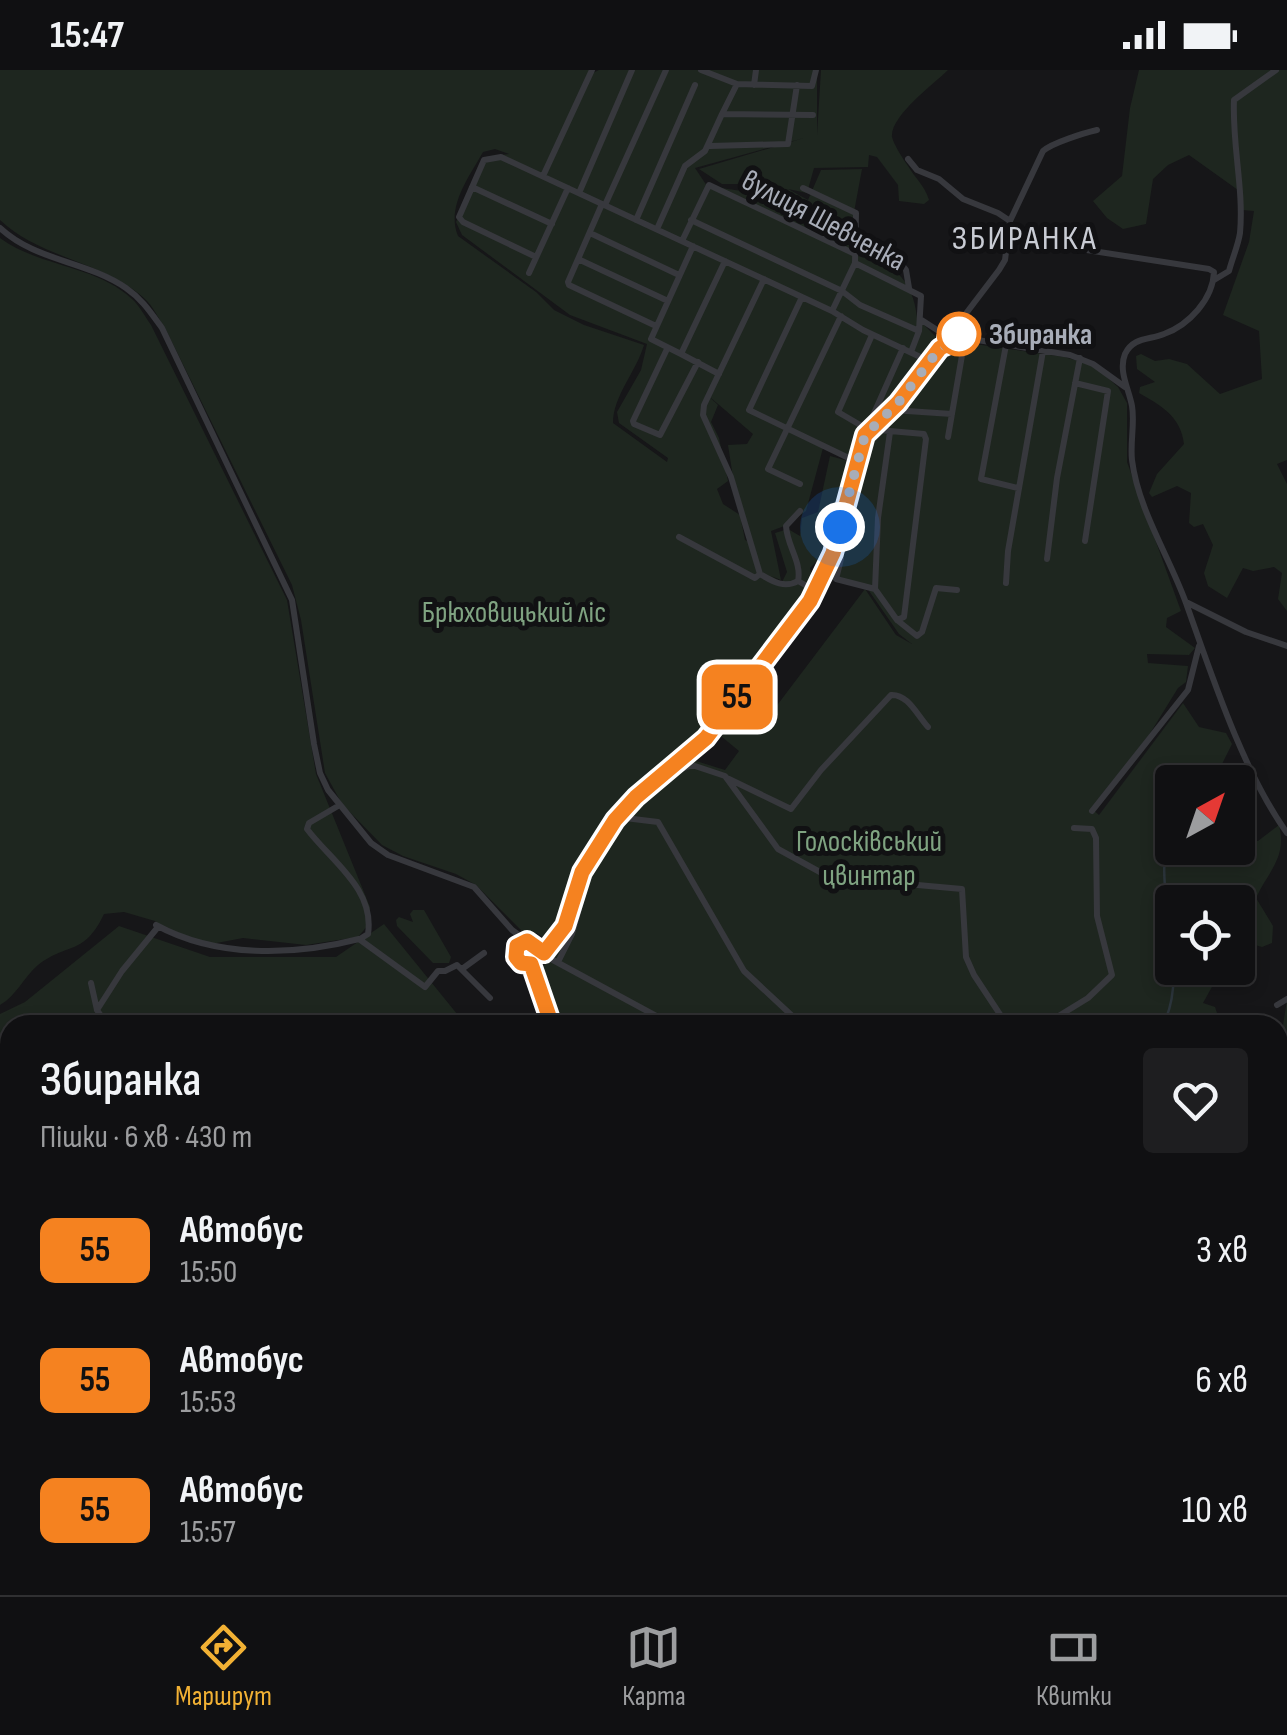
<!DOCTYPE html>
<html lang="uk">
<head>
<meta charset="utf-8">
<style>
  :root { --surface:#101012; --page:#1e1e20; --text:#f1f3f6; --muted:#9c9d9f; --line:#303032; --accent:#f2b134 }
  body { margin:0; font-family:"Sofia Sans Condensed",sans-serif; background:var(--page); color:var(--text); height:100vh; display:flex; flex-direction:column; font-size:38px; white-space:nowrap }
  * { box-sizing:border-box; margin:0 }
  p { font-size:32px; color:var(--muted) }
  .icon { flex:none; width:55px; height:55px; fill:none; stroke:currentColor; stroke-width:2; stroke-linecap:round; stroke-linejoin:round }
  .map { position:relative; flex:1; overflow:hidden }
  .side { position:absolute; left:0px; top:945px; width:1288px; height:580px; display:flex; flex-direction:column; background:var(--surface); border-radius:30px 30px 0 0; box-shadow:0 5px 15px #0003,0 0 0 2px var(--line) }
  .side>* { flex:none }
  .badge { padding:0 20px; border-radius:15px; font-size:35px; line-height:65px }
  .needle { width:65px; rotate:40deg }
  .fabs { position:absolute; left:1155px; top:695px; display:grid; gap:20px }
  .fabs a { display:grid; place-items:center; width:100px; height:100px; border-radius:10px; background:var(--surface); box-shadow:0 5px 15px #0003,0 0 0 2px var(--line); font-size:50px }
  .you { position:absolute; width:50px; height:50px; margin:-25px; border:8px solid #fff; border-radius:50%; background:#1a73e8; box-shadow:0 0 0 15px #1a73e833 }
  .map>.badge { position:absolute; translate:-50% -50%; box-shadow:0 0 0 5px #fff }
  .round { display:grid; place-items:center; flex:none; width:105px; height:105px; border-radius:10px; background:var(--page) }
  .headline { display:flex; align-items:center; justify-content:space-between; height:170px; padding:0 40px }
  h1 { font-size:48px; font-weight:600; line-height:75px }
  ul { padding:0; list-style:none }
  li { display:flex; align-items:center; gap:30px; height:130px; padding:0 40px }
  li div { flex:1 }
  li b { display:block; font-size:38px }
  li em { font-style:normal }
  li .badge { min-width:110px; font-weight:700; text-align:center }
  .status { display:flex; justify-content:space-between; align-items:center; height:70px; padding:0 50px; background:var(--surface); direction:ltr }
  .status svg { height:28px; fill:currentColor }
  .dock { display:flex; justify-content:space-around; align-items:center; height:140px; border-top:2px solid var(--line); background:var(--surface); font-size:28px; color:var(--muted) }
  .dock a { display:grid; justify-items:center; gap:5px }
  .dock .active { color:var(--accent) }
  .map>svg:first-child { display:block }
  .green { fill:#1e261f; fill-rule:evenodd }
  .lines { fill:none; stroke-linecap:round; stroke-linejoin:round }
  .stream { stroke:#2c353c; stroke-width:2.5 }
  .minor { stroke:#37383d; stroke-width:6 }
  .line-casing { stroke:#fff; stroke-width:22 }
  .line { stroke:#f58220; stroke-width:15 }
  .walk { stroke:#a8adb8; stroke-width:10; stroke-dasharray:0 18 }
  .stop-dot { fill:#fff; stroke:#f58220; stroke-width:5 }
  .labels { text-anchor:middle; stroke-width:10; stroke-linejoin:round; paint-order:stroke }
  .street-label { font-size:30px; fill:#a8adb8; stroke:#111113 }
  .stop-label { font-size:30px; font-weight:bold; fill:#a8adb8; stroke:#111113; text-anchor:start }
  .park-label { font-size:30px; fill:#7fa381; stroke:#111113 }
  .quarter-label { font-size:35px; letter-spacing:2.5px; fill:#c9ccd4; stroke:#111113 }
</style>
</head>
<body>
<div class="status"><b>15:47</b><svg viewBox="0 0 49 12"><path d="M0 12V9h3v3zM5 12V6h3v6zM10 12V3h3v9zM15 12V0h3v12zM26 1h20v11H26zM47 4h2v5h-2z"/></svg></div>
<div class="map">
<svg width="1287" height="1525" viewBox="0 0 1287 1525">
  <rect width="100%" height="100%" fill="#161618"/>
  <path class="green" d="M 0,0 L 593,0 L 589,5 L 599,0 L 817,0 L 817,65 L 821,0 L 948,0 C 934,14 890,46 892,67 C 894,75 903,89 908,96 C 915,108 925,116 929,130 L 924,134 L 899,131 L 898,115 L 877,87 L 869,85 L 868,97 L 814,98 L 807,123 L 788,119 L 808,130 L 821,100 L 862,99 L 849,169 L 852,186 C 890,186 914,211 917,248 L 939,270 L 907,313 L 874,347 L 850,387 L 823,378 L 806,441 L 787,455 L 771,461 L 781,510 L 771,506 L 782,512 L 787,502 L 775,463 L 788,459 L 800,466 L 802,448 L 818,442 L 830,386 L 852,392 L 854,396 L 849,411 L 845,412 L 838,426 L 833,475 L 810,498 L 815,515 L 704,666 L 650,708 L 603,756 L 572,807 L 556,860 L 546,869 L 536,863 L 533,867 L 524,863 L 476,815 L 456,804 L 403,786 L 382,775 L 342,734 L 325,703 L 301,550 L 292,515 L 166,260 C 159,249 153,236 144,228 C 102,191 40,188 0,150 ZM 804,68 L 699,99 L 722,114 L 772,114 L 749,122 L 707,116 L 695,98 ZM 495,79 L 509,84 L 485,87 L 456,152 L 462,165 L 570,245 L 647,274 L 641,300 L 617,342 L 619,353 L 668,388 L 667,392 L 613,353 C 613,326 636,302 644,275 L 584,255 L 554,240 L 536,222 L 458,166 C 446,137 469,107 483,82 ZM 704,322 L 753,364 L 747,374 L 728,375 L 735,420 L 751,473 L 745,470 L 740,445 L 723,434 L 717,419 L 728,411 L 719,368 L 711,352 L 718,335 Z
    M 1139,0 L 1287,0 L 1287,390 L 1277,394 L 1287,414 L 1287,541 L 1278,529 L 1282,503 L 1274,497 L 1253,501 L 1243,498 L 1227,528 L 1208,516 L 1204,503 L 1213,475 L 1203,454 L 1194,457 L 1189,453 L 1191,423 L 1177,416 L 1152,427 L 1149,423 L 1157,404 L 1184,374 C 1181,346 1160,335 1139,323 L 1140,317 L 1155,312 L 1137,299 L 1136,286 L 1141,284 L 1155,291 L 1169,289 L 1187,294 L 1220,324 L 1262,309 L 1259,261 L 1223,245 L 1249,172 L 1254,141 L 1243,140 L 1238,120 L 1189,85 L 1168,95 L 1153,109 L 1146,154 L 1123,159 L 1107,148 L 1093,131 L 1122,106 L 1130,38 Z
    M 0,168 C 39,197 96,195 132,229 C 140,236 145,247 151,255 L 287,530 L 316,704 L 370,837 L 369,854 L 358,867 L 306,875 L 243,868 L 206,875 L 167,860 L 155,851 L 124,842 L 104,844 C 84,886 68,872 38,895 C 24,907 16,926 0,935 Z
    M 968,273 L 1064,287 L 1093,295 L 1118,317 L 1127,333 L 1127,392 L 1181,541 L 1167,548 L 1166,557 L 1195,578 L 1189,585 L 1147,584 L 1148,593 L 1188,596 L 1186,612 L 1178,618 L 1149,665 L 1091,738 L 1099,745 L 1183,633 L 1199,657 L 1226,663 L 1232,674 L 1222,694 L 1247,698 L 1238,714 L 1172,712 L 1172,778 L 1238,778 L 1238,760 L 1242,769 L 1258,771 L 1279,755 C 1287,788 1269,800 1256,828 L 1273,856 L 1272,873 L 1262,877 L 1238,870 L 1238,832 L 1172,832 L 1172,898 L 1209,898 L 1213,915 L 1203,933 L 1215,937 L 1221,955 L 557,955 L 538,900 L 551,889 L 570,856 L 585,803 L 618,750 L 683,693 L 696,691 L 725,700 L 739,681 L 716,662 L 746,622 L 772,642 L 865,519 L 896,565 L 912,574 L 899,564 L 867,518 L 829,509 L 846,459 L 867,368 L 901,339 L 939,288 L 952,277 Z
    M 413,840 L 424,840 L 451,887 L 449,893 L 433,893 L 397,856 L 396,850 L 399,847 L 413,852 L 410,844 Z
    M 384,854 L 466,955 L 10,955 L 10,1515 L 190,1515 L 194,1525 L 0,1525 L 0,944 L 25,932 L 119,856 L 210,887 L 336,887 Z
    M 1287,930 L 1287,1079 L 1278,1068 L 1278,963 L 1283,955 Z
    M 1278,1072 L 1287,1081 L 1287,1130 L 1279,1142 L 1287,1134 L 1287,1525 L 834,1525 L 806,1515 L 1278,1515 Z"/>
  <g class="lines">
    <path class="stream" d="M 1163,955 C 1193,896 1147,819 1172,750"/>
    <path class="minor" d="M 701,0 L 737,14
      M 754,15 L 756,0
      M 722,44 L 737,14 L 812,16 L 816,0
      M 710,76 L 788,74 L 797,15
      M 908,89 L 917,100 L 939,109 L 963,129 L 998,143 L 1010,151
      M 543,106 L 592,0
      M 472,117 L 552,154
      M 803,118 L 856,143 L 855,193 L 832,241
      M 579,123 L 632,0
      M 602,134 L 568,212 L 569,215 L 656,256
      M 605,135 L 666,0
      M 636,150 L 695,15
      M 691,150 L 842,221 L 860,235 L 919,261
      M 0,158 C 35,191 87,191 126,218 C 142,229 151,243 162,258 L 292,530 L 314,674 L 320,703 L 328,720 L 371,773 L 388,785 L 474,817 L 512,860 L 527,871
      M 657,159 L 685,96 L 705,81 L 722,44 L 813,45
      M 590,163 L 679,205
      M 1009,168 L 1209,199 L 1214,202 C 1213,229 1189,255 1164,264 C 1149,270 1133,267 1125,284 C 1118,301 1129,319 1132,336 C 1135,353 1130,372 1132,390 C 1138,439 1169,486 1186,533 C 1211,603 1243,702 1287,763
      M 682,171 L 709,115 L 855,184
      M 854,179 L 901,194 L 906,200 L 909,218
      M 536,187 L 463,152 L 459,147 L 484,90 L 501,87 L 832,241 L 863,260 L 931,292
      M 578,189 L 668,231
      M 855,193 L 921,226 L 919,261 L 911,282
      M 529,203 L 568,118
      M 1214,210 L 1229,201 C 1232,189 1238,176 1240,163 C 1244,119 1232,75 1234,30 L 1276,0
      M 802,227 L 749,340 L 857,392
      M 920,249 L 948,267
      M 872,265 L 838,342 L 867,359 L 924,364 L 926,369 L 904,547 L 897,550
      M 1006,275 L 981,409 L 1018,418
      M 945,276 L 965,268 L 1070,285 L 1093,294 L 1125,317
      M 667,279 L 633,351 L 634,354 L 660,365 L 698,292
      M 681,284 L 651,269 L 693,176
      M 719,304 L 681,284 L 725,191
      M 1075,313 L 1108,321 L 1085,471
      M 892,340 L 952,344
      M 867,359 L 903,278
      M 948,367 L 965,268
      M 800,414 L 768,399 L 841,246
      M 679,467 L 755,508 L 760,504 C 772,511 784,519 798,511 L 816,521
      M 833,483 L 841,489 L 836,509 L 875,519 L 897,550 L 917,566 L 922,562 L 936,518 L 957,520
      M 1047,489 L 1057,408 L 1080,288
      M 760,504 L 731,407 L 703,345 L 704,335 L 764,209
      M 798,511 C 802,492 787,476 786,456 L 800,441
      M 1006,513 L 1008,481 L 1043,281
      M 875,519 L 878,448 L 890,362
      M 1186,532 L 1246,562 L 1287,576
      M 729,709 L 791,739 L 821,700 L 891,625 C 908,624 917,645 928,657
      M 338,736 L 309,753 L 307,759 C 331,791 375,819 368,864 L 360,869
      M 1092,741 L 1188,620 L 1199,576
      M 625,748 L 658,752 L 744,901 L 802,955
      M 156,855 C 216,888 293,886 359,869 L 425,917 L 438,901 L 445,901 L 457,895 L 490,928
      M 535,891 L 549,879 L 565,856 L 583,802 L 615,750 L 636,727 L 706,668 L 810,531 L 833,483 L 865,365 L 898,333 L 999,200 L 1005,190 L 1010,151 L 1043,81 C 1052,73 1084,63 1097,60
      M 534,892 L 531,894 L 552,955
      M 558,892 L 572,864 L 588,806 L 624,748 L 650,723 L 679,700 L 692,695 L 725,706 L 778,779 L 829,807 L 962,819 L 966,887 L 974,905 L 1007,955
      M 531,894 L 521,893 L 515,887 L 515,879 L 523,871 L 531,872 L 551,889 L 673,955
      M 462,899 L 484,883
      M 91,913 L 97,940 L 107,955
      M 1277,935 L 1287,929
      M 97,940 L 122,901 L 158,857
      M 1044,955 L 1088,928 L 1112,905 L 1097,846 L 1096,768 L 1092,759 L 1074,758
      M 0,1007 L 10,994
      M 0,1244 L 10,1216
      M 0,1324 L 10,1336
      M 196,1515 L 199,1525
      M 241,1515 L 256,1525
      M 275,1515 L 290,1525
      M 346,1515 L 362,1525
      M 620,1515 L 622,1525
      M 995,1515 L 1003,1525
      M 10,1525 L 16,1515
      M 326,1525 L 332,1515
      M 665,1525 L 673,1522 L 716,1525
      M 912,1525 L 923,1515"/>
  </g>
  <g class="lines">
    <g class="line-casing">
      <path id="line" d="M 552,955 L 531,894 L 521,893 L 516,887 L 517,876 L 527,871 L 544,883 L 565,856 L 582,802 L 615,750 L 636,727 L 706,668 L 810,531 L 833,483 L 865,365 L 898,333 L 940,278 L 958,270 L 959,264 L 952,262 L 947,268"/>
    </g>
    <use href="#line" class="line"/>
    <path class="walk" d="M 840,457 L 865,365 L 898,333 L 940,278 L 958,270 L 959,264"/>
  </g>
  <circle class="stop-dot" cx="959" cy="264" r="20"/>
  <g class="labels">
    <g class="street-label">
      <text transform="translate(824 150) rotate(28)" y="10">вулиця Шевченка</text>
    </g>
    <g class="stop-label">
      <text x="989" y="274">Збиранка</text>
    </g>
    <g class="park-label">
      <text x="514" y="552">Брюховицький ліс</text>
      <text x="869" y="781">Голосківський<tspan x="869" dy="34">цвинтар</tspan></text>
    </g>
    <g class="quarter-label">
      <text x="1025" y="179">ЗБИРАНКА</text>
    </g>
  </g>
</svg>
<div class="fabs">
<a><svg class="needle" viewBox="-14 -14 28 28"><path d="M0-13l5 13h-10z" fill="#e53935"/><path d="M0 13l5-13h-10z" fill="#9c9d9f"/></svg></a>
<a><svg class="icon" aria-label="locate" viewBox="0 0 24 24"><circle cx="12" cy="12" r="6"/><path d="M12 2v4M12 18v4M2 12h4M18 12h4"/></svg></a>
</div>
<div class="you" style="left:840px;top:457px"></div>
<b class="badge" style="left:737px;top:627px;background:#f58220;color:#111">55</b>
<section class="side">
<div class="headline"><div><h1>Збиранка</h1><p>Пішки · 6 хв · 430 m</p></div><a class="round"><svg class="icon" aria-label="heart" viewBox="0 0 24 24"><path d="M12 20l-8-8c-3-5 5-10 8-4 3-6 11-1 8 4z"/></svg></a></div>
<ul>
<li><span class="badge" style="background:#f58220;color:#111">55</span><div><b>Автобус</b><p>15:50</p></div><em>3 хв</em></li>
<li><span class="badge" style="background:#f58220;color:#111">55</span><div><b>Автобус</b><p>15:53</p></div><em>6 хв</em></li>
<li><span class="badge" style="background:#f58220;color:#111">55</span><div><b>Автобус</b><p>15:57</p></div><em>10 хв</em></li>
</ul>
</section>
</div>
<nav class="dock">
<a class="active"><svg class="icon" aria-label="directions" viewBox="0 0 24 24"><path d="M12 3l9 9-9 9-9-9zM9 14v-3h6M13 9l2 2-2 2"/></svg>Маршрут</a>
<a><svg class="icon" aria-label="map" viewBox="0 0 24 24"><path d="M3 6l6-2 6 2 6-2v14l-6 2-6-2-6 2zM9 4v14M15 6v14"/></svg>Карта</a>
<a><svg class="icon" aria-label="tickets" viewBox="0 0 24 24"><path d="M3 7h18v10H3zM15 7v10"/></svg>Квитки</a>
</nav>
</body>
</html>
